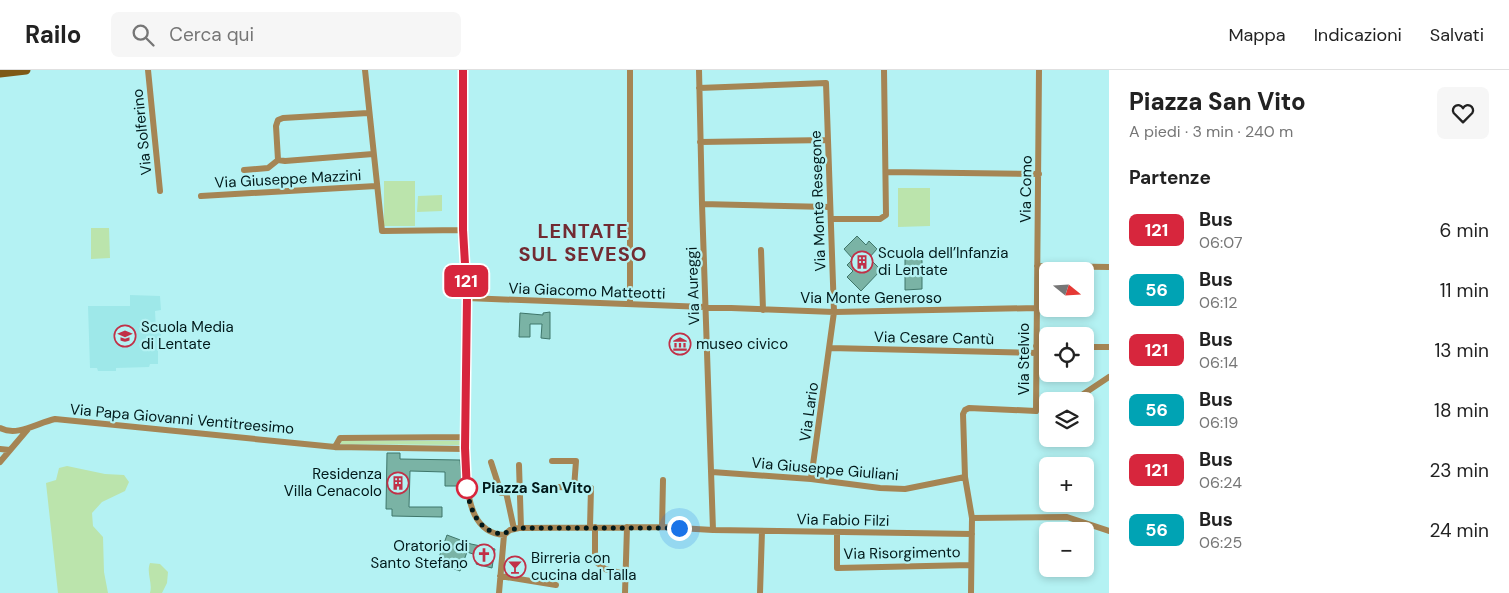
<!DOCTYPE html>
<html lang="it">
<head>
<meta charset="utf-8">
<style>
  :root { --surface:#fff; --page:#f6f6f6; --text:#222; --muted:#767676; --line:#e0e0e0 }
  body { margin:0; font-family:"DM Sans",sans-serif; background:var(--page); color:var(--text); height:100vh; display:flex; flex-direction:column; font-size:19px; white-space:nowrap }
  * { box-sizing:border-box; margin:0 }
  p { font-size:16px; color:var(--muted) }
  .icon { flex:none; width:28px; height:28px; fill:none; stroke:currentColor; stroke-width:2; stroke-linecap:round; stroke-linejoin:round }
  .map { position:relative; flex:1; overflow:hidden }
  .panel { display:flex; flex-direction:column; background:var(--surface); width:400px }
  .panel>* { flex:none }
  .badge { padding:0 10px; border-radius:8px; font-size:18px; line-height:32px }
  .needle { width:32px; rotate:108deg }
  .fabs { position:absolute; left:1039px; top:192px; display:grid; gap:10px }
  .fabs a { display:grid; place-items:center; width:55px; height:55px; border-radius:8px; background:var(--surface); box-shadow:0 2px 8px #0003; font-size:25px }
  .you { position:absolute; width:25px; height:25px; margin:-12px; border:4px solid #fff; border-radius:50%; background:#1a73e8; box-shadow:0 0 0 8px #1a73e833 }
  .map>.badge { position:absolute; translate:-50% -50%; box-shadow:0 0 0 2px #fff }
  h2 { padding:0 20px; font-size:19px; line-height:45px }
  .round { display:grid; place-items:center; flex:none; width:52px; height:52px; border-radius:8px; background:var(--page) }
  .headline { display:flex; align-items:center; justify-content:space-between; height:85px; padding:0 20px }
  h1 { font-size:24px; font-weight:800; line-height:38px }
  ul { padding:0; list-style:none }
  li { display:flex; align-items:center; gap:15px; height:60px; padding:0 20px }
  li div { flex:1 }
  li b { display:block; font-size:19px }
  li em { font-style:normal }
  li .badge { min-width:55px; font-weight:700; text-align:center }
  header { display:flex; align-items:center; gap:30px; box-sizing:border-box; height:70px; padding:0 25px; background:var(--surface); border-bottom:1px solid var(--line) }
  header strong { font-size:24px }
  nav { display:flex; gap:28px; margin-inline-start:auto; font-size:18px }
  .search { width:350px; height:45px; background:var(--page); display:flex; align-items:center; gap:12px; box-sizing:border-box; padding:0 18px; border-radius:8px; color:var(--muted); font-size:19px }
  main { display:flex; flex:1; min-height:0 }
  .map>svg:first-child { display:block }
  .built { fill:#9ee8e9 }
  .green { fill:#bbe4ac }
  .building { fill:#7ab3a5; stroke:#3f766a }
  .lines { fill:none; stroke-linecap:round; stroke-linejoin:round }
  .minor { stroke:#a58554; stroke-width:6 }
  .secondary { stroke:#7e5916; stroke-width:9 }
  .line-casing { stroke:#fff; stroke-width:11 }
  .line { stroke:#d7263d; stroke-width:8 }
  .walk { stroke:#01191a; stroke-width:5; stroke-dasharray:0 9 }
  .stop-dot { fill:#fff; stroke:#d7263d; stroke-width:2.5 }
  .labels { text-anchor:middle; stroke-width:4.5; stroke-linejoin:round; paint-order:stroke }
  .street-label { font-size:15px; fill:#01191a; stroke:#b4f2f3 }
  .poi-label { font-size:15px; fill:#01191a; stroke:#b4f2f3; text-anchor:start }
  .stop-label { font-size:15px; font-weight:bold; fill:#01191a; stroke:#b4f2f3; text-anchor:start }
  .district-label { font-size:20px; font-weight:bold; letter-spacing:1px; fill:#722b32; stroke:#b4f2f3 }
</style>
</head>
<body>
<header>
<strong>Railo</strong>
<div class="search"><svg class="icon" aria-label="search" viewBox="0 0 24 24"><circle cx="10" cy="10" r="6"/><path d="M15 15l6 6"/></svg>Cerca qui</div>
<nav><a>Mappa</a><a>Indicazioni</a><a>Salvati</a></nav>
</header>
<main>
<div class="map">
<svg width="1109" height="523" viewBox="0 0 1109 523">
  <rect width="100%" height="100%" fill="#b4f2f3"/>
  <path class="built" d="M 130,225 L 160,226 L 161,240 L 155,241 L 156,260 L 161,260 L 161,271 L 158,272 L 158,294 L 150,294 L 149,297 L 116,298 L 116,301 L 98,301 L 97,298 L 90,298 L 88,236 L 130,236 Z"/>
  <path class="green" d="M 384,111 L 415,111 L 415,156 L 384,156 Z
    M 898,118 L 930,118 L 930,156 L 898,157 Z
    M 442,125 L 442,141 L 417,142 L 418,126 Z
    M 91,158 L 109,158 L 110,188 L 91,189 Z
    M 341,371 L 462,371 L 463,375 L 341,374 Z
    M 67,396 L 105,404 L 124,405 L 129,412 L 125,421 L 102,432 L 92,443 L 93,456 L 103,467 L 104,502 L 108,523 L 58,523 L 46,413 L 56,410 L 59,398 Z
    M 150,493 L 160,494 L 168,502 L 167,513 L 162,523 L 150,523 C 153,513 146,503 150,493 Z"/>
  <path class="building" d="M 857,166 L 866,175 L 869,171 L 877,179 L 869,188 L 881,200 L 861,221 L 847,207 L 853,201 L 847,195 L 853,189 L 844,179 Z
    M 905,181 L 922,181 L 922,219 L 905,220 Z
    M 550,242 L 550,269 L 541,268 L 542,254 L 530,254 L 530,267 L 519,267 L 520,243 L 543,245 L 543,243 Z
    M 387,383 L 400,383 L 400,389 L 460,390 L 462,416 L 445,416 L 445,402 L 410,401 L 409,437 L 442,437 L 442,447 L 392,446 L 392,439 L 386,439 Z
    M 447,465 L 471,474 L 495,479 L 492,498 L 476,494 L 479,486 L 467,482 L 460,501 L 437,493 Z"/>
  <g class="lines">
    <path class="minor" d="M 148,0 L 160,121
      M 365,0 L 382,161 L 463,160
      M 463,0 L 463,160 L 467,228 L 466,409 C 469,433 474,463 504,465
      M 630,0 L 630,234
      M 699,0 L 702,134 L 713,460
      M 699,18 L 826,13 L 834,242 L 811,409
      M 700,72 L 828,70
      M 278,90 L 276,56 L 278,50 L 283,48 L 368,43
      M 244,100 L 268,98 L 278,90 L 285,91 L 373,84
      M 887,102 L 1039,104
      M 201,126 L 376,116
      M 702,134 L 829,137
      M 831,149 L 880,149 L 886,145 L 884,0
      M 761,180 L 763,240
      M 1037,196 L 1109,197
      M 467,228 L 834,242 L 1037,238
      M 1036,276 L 1048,276
      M 1085,277 L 1109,277
      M 830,278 L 1036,283
      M 1073,331 L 1109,307
      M 0,358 C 17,367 37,353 55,349 L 335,377 L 465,379
      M 335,377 L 340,368 L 465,367
      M 0,379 L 10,380
      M 552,391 L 576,391 L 574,418
      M 0,392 L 28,359
      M 491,392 L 501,423 L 506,422 L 514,459
      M 519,395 L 521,458
      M 712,402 L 811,409 L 880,418 L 905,419 L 965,407
      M 555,417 L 591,418 L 590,457
      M 972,448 L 1067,447 L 1109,461
      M 595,457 L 595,491 L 605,499 L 624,504
      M 662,457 L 663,410
      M 837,462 L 837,498 L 971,495
      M 504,465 L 510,460 L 519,458 L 662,457 L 713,460 L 972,464
      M 500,506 L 556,515
      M 499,523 L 504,465
      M 625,523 L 627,457
      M 760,523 L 762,461
      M 971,523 L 972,448 L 965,407 L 963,344 L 965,340 L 969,338 L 1036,341 L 1039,0"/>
    <path class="secondary" d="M 0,3 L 26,0"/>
  </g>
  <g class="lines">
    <g class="line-casing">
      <path id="line" d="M 463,0 L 463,160 L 467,228 L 465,378 L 467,422"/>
    </g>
    <use href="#line" class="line"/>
    <path class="walk" d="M 467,418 L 466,416 C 470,438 477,463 504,464 L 510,460 L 519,458 L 679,458"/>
  </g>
  <defs>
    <g id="building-ring" transform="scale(1.125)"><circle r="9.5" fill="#b4f2f3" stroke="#c13047" stroke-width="1.5"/><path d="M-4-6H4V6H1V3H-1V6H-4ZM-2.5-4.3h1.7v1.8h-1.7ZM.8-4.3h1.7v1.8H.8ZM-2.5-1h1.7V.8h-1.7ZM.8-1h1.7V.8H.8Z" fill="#c13047"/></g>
    <g id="school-ring" transform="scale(1.125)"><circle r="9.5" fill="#b4f2f3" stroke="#c13047" stroke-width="1.5"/><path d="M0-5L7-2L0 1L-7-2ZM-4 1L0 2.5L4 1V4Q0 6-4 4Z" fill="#c13047"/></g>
    <g id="museum-ring" transform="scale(1.125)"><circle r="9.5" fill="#b4f2f3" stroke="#c13047" stroke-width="1.5"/><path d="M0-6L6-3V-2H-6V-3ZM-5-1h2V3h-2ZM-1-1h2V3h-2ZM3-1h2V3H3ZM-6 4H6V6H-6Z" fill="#c13047"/></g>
    <g id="church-ring" transform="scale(1.125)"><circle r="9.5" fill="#b4f2f3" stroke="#c13047" stroke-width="1.5"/><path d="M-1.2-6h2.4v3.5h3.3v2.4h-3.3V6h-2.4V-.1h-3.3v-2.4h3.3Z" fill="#c13047"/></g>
    <g id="bar-ring" transform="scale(1.125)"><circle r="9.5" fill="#b4f2f3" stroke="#c13047" stroke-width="1.5"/><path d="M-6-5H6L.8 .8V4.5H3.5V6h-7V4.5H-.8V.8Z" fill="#c13047"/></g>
  </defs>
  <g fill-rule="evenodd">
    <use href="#building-ring" x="862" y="192"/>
    <use href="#school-ring" x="125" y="266"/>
    <use href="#museum-ring" x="680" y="274"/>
    <use href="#building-ring" x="398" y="413"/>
    <use href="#church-ring" x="484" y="485"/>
    <use href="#bar-ring" x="515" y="497"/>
  </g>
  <circle class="stop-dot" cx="467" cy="418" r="10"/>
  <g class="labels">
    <g class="street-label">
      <text transform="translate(142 62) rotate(-96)" y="5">Via Solferino</text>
      <text transform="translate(288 109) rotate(-3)" y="5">Via Giuseppe Mazzini</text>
      <text transform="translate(1026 119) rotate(-89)" y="5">Via Como</text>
      <text transform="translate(818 131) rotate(-92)" y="5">Via Monte Resegone</text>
      <text transform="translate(693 216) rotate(-92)" y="5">Via Aureggi</text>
      <text transform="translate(587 221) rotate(2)" y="5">Via Giacomo Matteotti</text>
      <text x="871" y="233">Via Monte Generoso</text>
      <text transform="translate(934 268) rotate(1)" y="5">Via Cesare Cantù</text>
      <text transform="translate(1024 289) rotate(-90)" y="5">Via Stelvio</text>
      <text transform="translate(809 342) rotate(-82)" y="5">Via Lario</text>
      <text transform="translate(182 349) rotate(5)" y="5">Via Papa Giovanni Ventitreesimo</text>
      <text transform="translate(825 399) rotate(5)" y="5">Via Giuseppe Giuliani</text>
      <text transform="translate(843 450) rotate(1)" y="5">Via Fabio Filzi</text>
      <text transform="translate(902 483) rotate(-1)" y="5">Via Risorgimento</text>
    </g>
    <g class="poi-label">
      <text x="878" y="188">Scuola dell’Infanzia<tspan x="878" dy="17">di Lentate</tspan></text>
      <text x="141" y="262">Scuola Media<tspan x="141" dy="17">di Lentate</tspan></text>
      <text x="696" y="279">museo civico</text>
      <text x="382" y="409" text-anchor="end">Residenza<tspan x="382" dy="17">Villa Cenacolo</tspan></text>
      <text x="468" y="481" text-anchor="end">Oratorio di<tspan x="468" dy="17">Santo Stefano</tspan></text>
      <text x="531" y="493">Birreria con<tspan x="531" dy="17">cucina dal Talla</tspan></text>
    </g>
    <g class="stop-label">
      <text x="482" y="423">Piazza San Vito</text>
    </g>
    <g class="district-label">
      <text x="583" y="168">LENTATE<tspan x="583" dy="23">SUL SEVESO</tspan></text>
    </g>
  </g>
</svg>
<div class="fabs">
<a><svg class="needle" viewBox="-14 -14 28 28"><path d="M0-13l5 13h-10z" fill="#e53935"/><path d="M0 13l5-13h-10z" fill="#767676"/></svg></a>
<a><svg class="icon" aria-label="locate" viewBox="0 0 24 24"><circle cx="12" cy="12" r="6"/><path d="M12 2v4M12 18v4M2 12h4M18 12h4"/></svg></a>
<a><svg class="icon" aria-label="layers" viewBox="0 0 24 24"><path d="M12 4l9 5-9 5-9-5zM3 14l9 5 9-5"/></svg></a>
<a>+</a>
<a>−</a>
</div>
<div class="you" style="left:679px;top:458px"></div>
<b class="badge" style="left:466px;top:211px;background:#d7263d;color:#fff">121</b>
</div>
<section class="panel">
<div class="headline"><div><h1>Piazza San Vito</h1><p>A piedi · 3 min · 240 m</p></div><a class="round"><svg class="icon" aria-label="heart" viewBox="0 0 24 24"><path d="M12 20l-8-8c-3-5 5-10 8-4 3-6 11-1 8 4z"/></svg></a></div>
<h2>Partenze</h2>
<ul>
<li><span class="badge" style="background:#d7263d;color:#fff">121</span><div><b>Bus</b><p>06:07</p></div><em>6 min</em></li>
<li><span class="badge" style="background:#00a3b4;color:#fff">56</span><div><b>Bus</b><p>06:12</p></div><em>11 min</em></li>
<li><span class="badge" style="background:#d7263d;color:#fff">121</span><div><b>Bus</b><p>06:14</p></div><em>13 min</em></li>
<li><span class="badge" style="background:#00a3b4;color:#fff">56</span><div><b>Bus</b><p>06:19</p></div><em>18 min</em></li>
<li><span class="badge" style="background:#d7263d;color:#fff">121</span><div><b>Bus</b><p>06:24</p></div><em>23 min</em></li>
<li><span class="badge" style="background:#00a3b4;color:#fff">56</span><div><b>Bus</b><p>06:25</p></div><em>24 min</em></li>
</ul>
</section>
</main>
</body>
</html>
